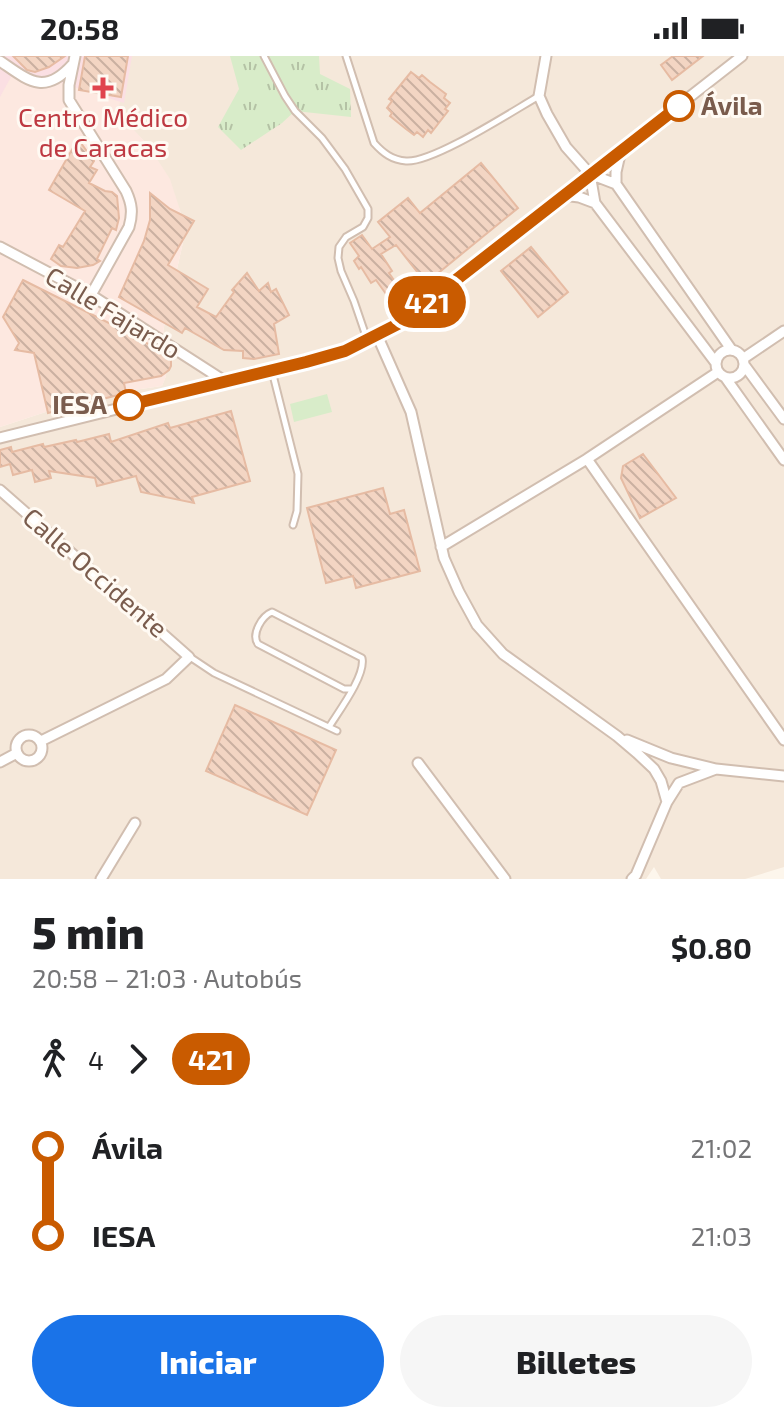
<!DOCTYPE html>
<html lang="es">
<head>
<meta charset="utf-8">
<style>
  :root { --surface:#fff; --page:#f6f6f6; --text:#202124; --muted:#757577; --accent:#1a73e8 }
  body { margin:0; font-family:"Exo 2",sans-serif; background:var(--page); color:var(--text); height:100vh; display:flex; flex-direction:column; font-size:30px; white-space:nowrap }
  * { box-sizing:border-box; margin:0 }
  p { font-size:26px; color:var(--muted) }
  .icon { flex:none; width:44px; height:44px; fill:none; stroke:currentColor; stroke-width:2; stroke-linecap:round; stroke-linejoin:round }
  .map { position:relative; height:823px; overflow:hidden }
  .side { display:flex; flex-direction:column; background:var(--surface); flex:1 }
  .side>* { flex:none }
  .badge { padding:0 16px; border-radius:26px; font-size:28px; line-height:52px }
  .map>.badge { position:absolute; translate:-50% -50%; box-shadow:0 0 0 4px #fff }
  .legs { display:flex; align-items:center; gap:12px; height:88px; padding:0 32px; font-size:26px }
  .legs p { margin-inline-start:auto }
  .overview { display:flex; align-items:center; justify-content:space-between; height:136px; padding:0 32px }
  h1 { font-size:44px; font-weight:800; line-height:60px }
  .button { display:flex; gap:16px; margin-top:auto; padding:16px 32px }
  .button a { flex:1; height:92px; border-radius:48px; background:var(--accent); color:#fff; font-size:32px; font-weight:800; line-height:92px; text-align:center }
  .button a+a { background:var(--page); color:var(--text) }
  ul { padding:0 32px; list-style:none }
  li { display:flex; align-items:center; gap:28px; height:88px; font-size:30px }
  li i { display:grid; place-items:center; width:12px; height:100%; margin:0 10px; background:currentColor }
  li i::after { content:''; width:20px; height:20px; margin:-10px; border:6px solid; border-radius:50%; background:var(--surface) }
  li p { margin-inline-start:auto }
  li:first-child i { background:linear-gradient(#0000 50%,currentColor 0) }
  li:last-child i { background:linear-gradient(currentColor 50%,#0000 0) }
  .status { display:flex; justify-content:space-between; align-items:center; height:56px; padding:0 40px; background:var(--surface); direction:ltr }
  .status svg { height:22px; fill:currentColor }
  .map>svg:first-child { display:block }
  .residential { fill:#f5e8da }
  .commercial { fill:#fde8e0 }
  .medical { fill:#fbdfe3 }
  .grass { fill:url(#grass-tufts) }
  .pitch { fill:#d8ecc9 }
  .building { fill:url(#building-back-hatch); stroke:#e6bba3; stroke-width:2 }
  .lines { fill:none; stroke-linecap:round; stroke-linejoin:round }
  .service-casing { stroke:#d1beb0; stroke-width:9 }
  .minor-casing { stroke:#d1beb0; stroke-width:13 }
  .service { stroke:#fff; stroke-width:5 }
  .minor { stroke:#fff; stroke-width:9 }
  .line-1-casing { stroke:#fff; stroke-width:18 }
  .line-1 { stroke:#c95b00; stroke-width:12 }
  .health-dot { fill:#e0444e; stroke:#fffaf3; stroke-width:3 }
  .stop-1-dot { fill:#fff; stroke:#c95b00; stroke-width:4 }
  .labels { text-anchor:middle; stroke-width:6; stroke-linejoin:round; paint-order:stroke }
  .stop-label { font-size:26px; font-weight:bold; fill:#7a5c4d; stroke:#fffaf3; text-anchor:start }
  .health-label { font-size:26px; fill:#be3a42; stroke:#fffaf3 }
  .street-label { font-size:26px; fill:#7a5c4d; stroke:#fffaf3 }
</style>
</head>
<body>
<div class="status"><b>20:58</b><svg viewBox="0 0 49 12"><path d="M0 12V9h3v3zM5 12V6h3v6zM10 12V3h3v9zM15 12V0h3v12zM26 1h20v11H26zM47 4h2v5h-2z"/></svg></div>
<div class="map">
<svg width="784" height="823" viewBox="0 0 784 823">
  <defs>
    <pattern id="grass-tufts" width="24" height="20" patternUnits="userSpaceOnUse" patternTransform="scale(2)"><rect width="24" height="20" fill="#d8ecc9"/><path d="M3 7l-1-3M5 7V3M7 7l1-3M15 17l-1-3M17 17v-4M19 17l1-3" fill="none" stroke="#b4c2a5"/></pattern>
    <pattern id="building-back-hatch" width="6" height="6" patternUnits="userSpaceOnUse" patternTransform="scale(2)"><rect width="6" height="6" fill="#f3d5c3"/><path d="M-1 5l2 2M0 0l6 6M5-1l2 2" fill="none" stroke="#cab0a1"/></pattern>
  </defs>
  <rect width="100%" height="100%" fill="#fdf6ec"/>
  <path class="residential" d="M 128,0 L 784,0 L 784,811 L 745,823 L 661,823 L 654,811 L 646,823 L 0,823 L 0,371 L 58,352 L 113,337 L 162,330 L 166,320 L 167,301 L 162,290 L 164,271 L 184,182 L 180,154 L 148,89 L 117,57 Z"/>
  <path class="commercial" d="M 0,0 L 128,0 L 118,57 L 148,89 L 170,123 L 180,154 L 184,182 L 164,271 L 162,290 L 167,301 L 166,320 L 162,330 L 113,337 L 58,352 L 0,371 Z"/>
  <path class="medical" d="M 0,0 L 132,0 L 124,47 L 49,23 L 39,23 L 16,12 L 0,41 Z"/>
  <path class="grass" d="M 230,0 L 319,0 L 320,18 L 350,33 L 351,61 L 295,55 L 282,67 L 241,94 L 218,71 L 239,33 Z"/>
  <path class="pitch" d="M 327,338 L 332,356 L 294,366 L 290,348 Z"/>
  <path class="building" d="M 13,0 L 65,0 L 49,11 L 35,16 L 27,14 Z
    M 85,0 L 128,0 L 121,41 L 79,34 Z
    M 673,0 L 703,0 L 672,24 L 661,9 Z
    M 411,16 L 419,22 L 422,19 L 430,26 L 446,38 L 444,42 L 450,47 L 445,53 L 448,55 L 431,77 L 428,74 L 423,81 L 417,76 L 414,79 L 406,73 L 390,60 L 392,57 L 387,52 L 392,45 L 389,43 Z
    M 78,83 L 94,105 L 90,111 L 97,114 L 89,127 L 105,135 L 112,136 L 117,140 L 119,162 L 116,174 L 112,172 L 97,203 L 100,205 L 93,209 L 77,212 L 61,210 L 51,203 L 59,189 L 63,191 L 85,155 L 49,134 Z
    M 481,107 L 518,152 L 426,227 L 396,189 L 381,198 L 392,215 L 389,217 L 398,230 L 386,238 L 376,224 L 371,227 L 361,211 L 359,213 L 354,205 L 359,200 L 350,187 L 362,179 L 372,193 L 390,181 L 378,166 L 408,142 L 420,157 Z
    M 150,137 L 170,153 L 194,165 L 168,209 L 208,233 L 197,251 L 216,261 L 234,236 L 232,234 L 247,217 L 259,235 L 268,227 L 271,236 L 276,233 L 289,259 L 274,268 L 279,298 L 254,303 L 243,302 L 243,295 L 224,294 L 185,272 L 182,277 L 119,241 L 144,185 L 150,164 Z
    M 531,191 L 568,236 L 538,261 L 501,215 Z
    M 23,224 L 133,279 L 132,282 L 160,292 L 168,299 L 171,305 L 171,310 L 169,314 L 161,320 L 124,327 L 126,337 L 48,357 L 34,297 L 15,294 L 19,287 L 3,261 Z
    M 231,355 L 250,425 L 192,441 L 194,447 L 141,436 L 136,420 L 97,430 L 95,422 L 49,415 L 51,422 L 35,426 L 32,414 L 13,419 L 10,408 L 0,411 L 0,394 L 11,391 L 12,396 L 43,388 L 44,391 L 76,384 L 77,386 L 109,378 L 111,386 L 168,367 L 170,372 Z
    M 643,398 L 676,442 L 640,462 L 621,422 L 623,410 Z
    M 383,432 L 390,458 L 404,454 L 420,515 L 356,532 L 353,520 L 326,527 L 307,452 Z
    M 235,649 L 336,694 L 307,759 L 206,715 Z"/>
  <g class="lines">
    <g class="service-casing">
      <path id="service" d="M 264,0 L 285,40 L 295,55 L 322,82 L 345,113 L 368,153 L 368,162 L 363,171 L 346,181 L 339,191 L 338,202 L 341,215 L 354,245 L 367,283
        M 346,0 L 374,87 C 383,97 392,104 406,105 C 433,107 511,56 539,40
        M 272,315 L 298,418 L 297,455 L 293,469
        M 190,601 L 214,617 L 337,675
        M 329,671 C 339,655 366,619 362,602 L 272,556 C 262,560 251,578 258,588 L 344,633 L 352,633"/>
    </g>
    <g class="minor-casing">
      <path id="minor" d="M 75,0 L 69,29 L 69,44 L 126,135 C 132,148 133,157 129,171 L 91,239
        M 546,0 L 539,40 L 547,58 L 566,91 L 590,118 L 616,128 L 731,293
        M 0,5 C 28,24 44,40 72,9
        M 590,118 L 595,147 L 716,307
        M 616,128 L 616,116 L 621,94
        M 563,139 L 579,141 L 595,147
        M 0,191 L 91,239 L 226,326
        M 377,279 L 411,356 L 444,502 L 459,536 L 477,569 L 503,598 L 617,680 L 637,697 L 654,713 L 661,725 L 667,746
        M716 308a14 14 0 1 1 28 0a14 14 0 1 1-28 0Z
        M 744,302 L 784,275
        M 745,310 L 784,363
        M 725,321 L 784,404
        M 0,382 L 306,306 L 345,295 L 402,266 L 742,0
        M 587,403 L 784,684
        M 0,434 L 189,601 L 166,623 L 41,685
        M 441,491 L 587,403 L 718,316
        M16 692a13 13 0 1 1 26 0a13 13 0 1 1-26 0Z
        M 627,684 L 671,702 L 716,713
        M 0,706 L 17,697
        M 418,707 L 505,823
        M 101,823 L 135,767
        M 632,823 L 636,819 L 667,746 L 679,727 L 716,713 L 784,720"/>
    </g>
    <use href="#service" class="service"/>
    <use href="#minor" class="minor"/>
  </g>
  <g class="lines">
    <g class="line-1-casing">
      <path id="line-1" d="M 129,349 L 306,306 L 345,295 L 402,266 L 679,50"/>
    </g>
    <use href="#line-1" class="line-1"/>
  </g>
  <path class="health-dot" d="M99 20h8v8h8v8h-8v8h-8v-8h-8v-8h8z"/>
  <g class="stop-1-dot">
    <circle cx="679" cy="50" r="14"/>
    <circle cx="129" cy="349" r="14"/>
  </g>
  <g class="labels">
    <g class="stop-label">
      <text x="701" y="59">Ávila</text>
      <text x="107" y="358" text-anchor="end">IESA</text>
    </g>
    <g class="health-label">
      <text x="103" y="71">Centro Médico<tspan x="103" dy="30">de Caracas</tspan></text>
    </g>
    <g class="street-label">
      <text transform="translate(113 257) rotate(31)" y="9">Calle Fajardo</text>
      <text transform="translate(95 517) rotate(41)" y="9">Calle Occidente</text>
    </g>
  </g>
</svg>
<b class="badge" style="left:427px;top:246px;background:#c95b00;color:#fff">421</b>
</div>
<section class="side">
<div class="overview"><div><h1>5 min</h1><p>20:58 – 21:03 · Autobús</p></div><b>$0.80</b></div>
<div class="legs"><svg class="icon" aria-label="walk" viewBox="0 0 24 24"><circle cx="13" cy="4" r="2"/><path d="M13 8l-2 6 4 7M11 14l-3 7M7 12l3-4h3l4 4"/></svg>4<svg class="icon" aria-label="forward" viewBox="0 0 24 24"><path d="M9 5l7 7-7 7"/></svg><b class="badge" style="background:#c95b00;color:#fff">421</b></div>
<ul>
<li><i style="color:#c95b00"></i><b>Ávila</b><p>21:02</p></li>
<li><i style="color:#c95b00"></i><b>IESA</b><p>21:03</p></li>
</ul>
<div class="button"><a>Iniciar</a><a>Billetes</a></div>
</section>
</body>
</html>
